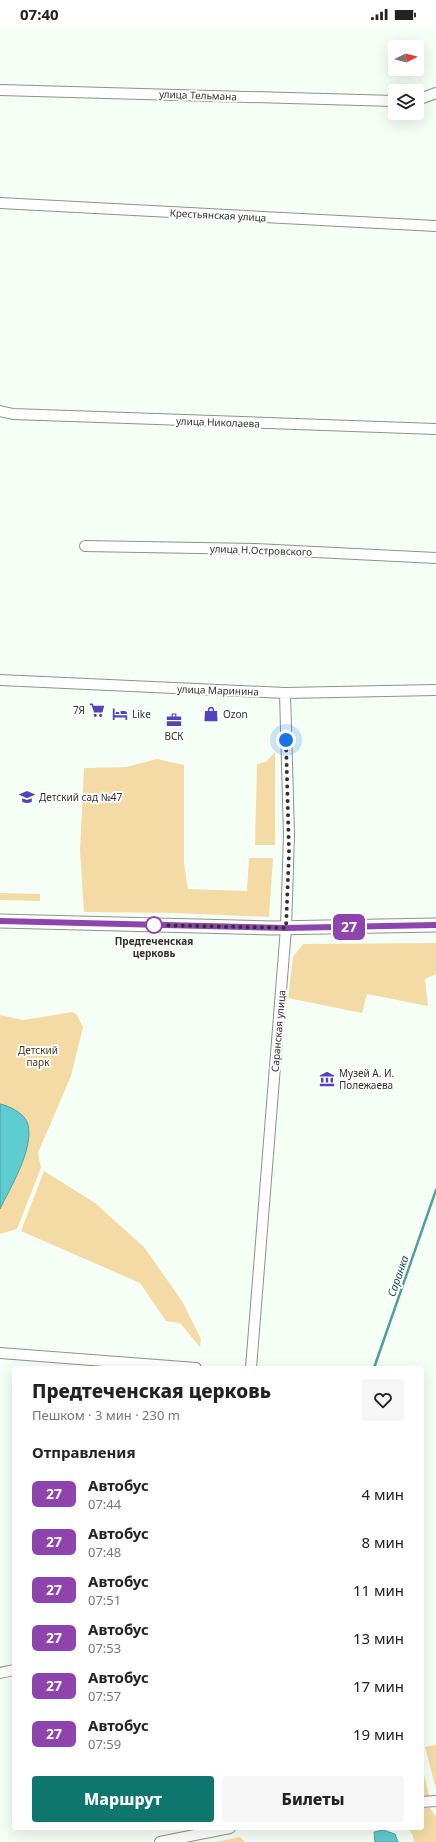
<!DOCTYPE html>
<html lang="ru">
<head>
<meta charset="utf-8">
<style>
  :root { --surface:#fff; --page:#f6f6f6; --text:#222; --muted:#767676; --accent:#0f766e }
  body { margin:0; font-family:"Noto Sans",sans-serif; background:var(--page); color:var(--text); height:100vh; display:flex; flex-direction:column; font-size:15px; white-space:nowrap }
  * { box-sizing:border-box; margin:0 }
  p { font-size:13px; color:var(--muted) }
  .icon { flex:none; width:22px; height:22px; fill:none; stroke:currentColor; stroke-width:2; stroke-linecap:round; stroke-linejoin:round }
  .map { position:relative; flex:1; overflow:hidden }
  .details { position:absolute; left:12px; top:1338px; width:412px; height:464px; display:flex; flex-direction:column; background:var(--surface); border-radius:4px; box-shadow:0 4px 16px #0002 }
  .details>* { flex:none }
  .badge { padding:0 8px; border-radius:6px; font-size:14px; line-height:26px }
  .needle { width:26px; rotate:84deg }
  .buttons { position:absolute; left:388px; top:12px; display:grid; gap:8px }
  .buttons a { display:grid; place-items:center; width:36px; height:36px; border-radius:4px; background:var(--surface); box-shadow:0 4px 16px #0002; font-size:20px }
  .you { position:absolute; width:20px; height:20px; margin:-10px; border:3px solid #fff; border-radius:50%; background:#1a73e8; box-shadow:0 0 0 6px #1a73e833 }
  .map>.badge { position:absolute; translate:-50% -50%; box-shadow:0 0 0 2px #fff }
  h2 { padding:0 20px; font-size:15px; line-height:36px }
  .round { display:grid; place-items:center; flex:none; width:42px; height:42px; border-radius:4px; background:var(--page) }
  .summary { display:flex; align-items:center; justify-content:space-between; height:68px; padding:0 20px }
  h1 { font-size:19px; font-weight:800; line-height:30px }
  .action { display:flex; gap:8px; margin-top:auto; padding:8px 20px }
  .action a { flex:1; height:46px; border-radius:4px; background:var(--accent); color:#fff; font-size:16px; font-weight:800; line-height:46px; text-align:center }
  .action a+a { background:var(--page); color:var(--text) }
  ul { padding:0; list-style:none }
  li { display:flex; align-items:center; gap:12px; height:48px; padding:0 20px }
  li div { flex:1 }
  li b { display:block; font-size:15px }
  li em { font-style:normal }
  li .badge { min-width:44px; font-weight:700; text-align:center }
  .status { display:flex; justify-content:space-between; align-items:center; height:28px; padding:0 20px; background:var(--surface); direction:ltr }
  .status svg { height:11px; fill:currentColor }
  .map>svg:first-child { display:block }
  .green { fill:#f4dba6 }
  .water { fill:#5fcccf; stroke:#509e9e }
  .lines { fill:none; stroke-linecap:round; stroke-linejoin:round }
  .stream { stroke:#509e9e; stroke-width:2.5 }
  .minor-casing { stroke:#8c938a; stroke-width:12 }
  .major-casing { stroke:#8c938a; stroke-width:15 }
  .minor { stroke:#fff; stroke-width:10 }
  .major { stroke:#fff; stroke-width:13 }
  .line-casing { stroke:#fff; stroke-width:9 }
  .line { stroke:#8e44ad; stroke-width:6 }
  .walk { stroke:#2e312d; stroke-width:4; stroke-dasharray:0 7.2 }
  .stop-dot { fill:#fff; stroke:#8e44ad; stroke-width:2 }
  .labels { text-anchor:middle; stroke-width:4; stroke-linejoin:round; paint-order:stroke }
  .street-label { font-size:10px; fill:#2e312d; stroke:#fff }
  .poi-label { font-size:10px; fill:#2e312d; stroke:#fff; text-anchor:start }
  .stop-label { font-size:10px; font-weight:bold; fill:#2e312d; stroke:#fff }
  .park-label { font-size:10px; fill:#493a1a; stroke:#fff }
  .water-label { font-size:11px; font-style:italic; fill:#1e4e4f; stroke:#fff }
</style>
</head>
<body>
<div class="status"><b>07:40</b><svg viewBox="0 0 49 12"><path d="M0 12V9h3v3zM5 12V6h3v6zM10 12V3h3v9zM15 12V0h3v12zM26 1h20v11H26zM47 4h2v5h-2z"/></svg></div>
<div class="map">
<svg width="436" height="1814" viewBox="0 0 436 1814">
  <rect width="100%" height="100%" fill="#f6fff5"/>
  <path class="green" d="M 275,724 L 275,817 L 255,817 L 257,736 L 266,734 Z
    M 157,731 L 184,737 L 184,835 L 188,861 L 247,863 L 249,830 L 273,830 L 269,889 L 175,885 L 84,884 L 80,822 L 84,740 L 126,739 Z
    M 0,865 L 40,866 L 40,873 L 0,872 Z
    M 436,915 L 436,946 L 425,951 L 428,978 L 367,966 L 362,985 L 288,970 L 293,929 L 303,916 Z
    M 73,984 L 77,987 L 83,999 L 71,1048 L 38,1125 L 41,1140 L 17,1201 L 0,1206 L 0,987 L 23,992 Z
    M 44,1143 L 95,1175 L 144,1219 L 182,1273 L 201,1311 L 200,1319 L 180,1295 L 166,1293 L 140,1255 L 21,1203 Z
    M 436,1717 L 436,1761 L 425,1719 Z
    M 422,1738 L 429,1768 L 422,1768 Z
    M 422,1780 L 430,1780 L 436,1789 L 436,1814 L 414,1814 L 413,1808 L 408,1800 L 422,1800 Z
    M 240,1809 L 245,1814 L 216,1814 Z"/>
  <path class="water" d="M 0,1076 C 10,1078 26,1086 28,1097 C 34,1121 10,1160 0,1181 Z
    M 383,1802 L 395,1806 L 398,1814 L 375,1814 L 374,1804 Z"/>
  <g class="lines">
    <path class="stream" d="M 374,1340 L 436,1162"/>
    <g class="minor-casing">
      <path id="minor" d="M 0,62 L 395,73
        M 417,72 L 436,65
        M 0,175 L 436,198
        M 0,383 L 13,386 L 436,401
        M 85,518 L 255,521 L 436,530
        M 0,652 L 285,665 L 436,662
        M 0,1325 L 196,1340
        M 251,1340 L 286,900 L 289,807 L 285,665
        M 0,1645 L 14,1642
        M 422,1774 L 436,1773
        M 160,1814 L 230,1800"/>
    </g>
    <g class="major-casing">
      <path id="major" d="M 0,893 L 272,900 L 436,897"/>
    </g>
    <use href="#minor" class="minor"/>
    <use href="#major" class="major"/>
  </g>
  <g class="lines">
    <g class="line-casing">
      <path id="line" d="M 0,893 L 286,900 L 436,897"/>
    </g>
    <use href="#line" class="line"/>
    <path class="walk" d="M 154,897 L 286,900 L 289,825 L 286,712"/>
  </g>
  <defs>
    <g id="supermarket-bare" transform="scale(1.2)"><path d="M-6-5.5h2.5l.6 2H6L4.5 2H-2.5L-4.4-4H-6ZM-1.5 3.2a1.3 1.3 0 1 0 .1 0ZM3 3.2a1.3 1.3 0 1 0 .1 0Z" fill="#5244bb" stroke="#fff" stroke-width="2.5" paint-order="stroke"/></g>
    <g id="hotel-bare" transform="scale(1.2)"><path d="M-6-4.5h1.5V1H6V5H4.5V3h-9V5H-6ZM-4 0a1.8 1.8 0 1 1 3.6 0ZM.5 0V-2.5h3Q6-2.5 6 0Z" fill="#5244bb" stroke="#fff" stroke-width="2.5" paint-order="stroke"/></g>
    <g id="shop-bare" transform="scale(1.2)"><path d="M-5-2.5h2.3a2.7 3.5 0 0 1 5.4 0H5L5.5 6h-11ZM-1.5-2.5h3a1.5 2.3 0 0 0-3 0Z" fill="#5244bb" stroke="#fff" stroke-width="2.5" paint-order="stroke"/></g>
    <g id="office-bare" transform="scale(1.2)"><path d="M-6-3h4V-5.5h4V-3h4V5H-6ZM-1-4.5V-3h2v-1.5ZM-6 0V1H6V0Z" fill="#5244bb" stroke="#fff" stroke-width="2.5" paint-order="stroke"/></g>
    <g id="school-bare" transform="scale(1.2)"><path d="M0-5L7-2L0 1L-7-2ZM-4 1L0 2.5L4 1V4Q0 6-4 4Z" fill="#5244bb" stroke="#fff" stroke-width="2.5" paint-order="stroke"/></g>
    <g id="museum-bare" transform="scale(1.2)"><path d="M0-6L6-3V-2H-6V-3ZM-5-1h2V3h-2ZM-1-1h2V3h-2ZM3-1h2V3H3ZM-6 4H6V6H-6Z" fill="#5244bb" stroke="#fff" stroke-width="2.5" paint-order="stroke"/></g>
  </defs>
  <g fill-rule="evenodd">
    <use href="#supermarket-bare" x="97" y="682"/>
    <use href="#hotel-bare" x="120" y="686"/>
    <use href="#shop-bare" x="211" y="686"/>
    <use href="#office-bare" x="174" y="692"/>
    <use href="#school-bare" x="27" y="769"/>
    <use href="#museum-bare" x="327" y="1051"/>
  </g>
  <circle class="stop-dot" cx="154" cy="897" r="8"/>
  <g class="labels">
    <g class="street-label">
      <text transform="translate(198 67) rotate(2)" y="4">улица Тельмана</text>
      <text transform="translate(218 187) rotate(3)" y="4">Крестьянская улица</text>
      <text transform="translate(218 394) rotate(2)" y="4">улица Николаева</text>
      <text transform="translate(261 522) rotate(2)" y="4">улица Н.Островского</text>
      <text transform="translate(218 662) rotate(2)" y="4">улица Маринина</text>
      <text transform="translate(278 1003) rotate(-85)" y="4">Саранская улица</text>
    </g>
    <g class="poi-label">
      <text x="85" y="686" text-anchor="end">7Я</text>
      <text x="132" y="690">Like</text>
      <text x="223" y="690">Ozon</text>
      <text x="174" y="712" text-anchor="middle">ВСК</text>
      <text x="39" y="773">Детский сад №47</text>
      <text x="339" y="1049">Музей А. И.<tspan x="339" dy="12">Полежаева</tspan></text>
    </g>
    <g class="stop-label">
      <text x="154" y="917">Предтеченская<tspan x="154" dy="12">церковь</tspan></text>
    </g>
    <g class="park-label">
      <text x="38" y="1026">Детский<tspan x="38" dy="12">парк</tspan></text>
    </g>
    <g class="water-label">
      <text transform="translate(398 1248) rotate(-71)" y="4">Саранка</text>
    </g>
  </g>
</svg>
<div class="buttons">
<a><svg class="needle" viewBox="-14 -14 28 28"><path d="M0-13l5 13h-10z" fill="#e53935"/><path d="M0 13l5-13h-10z" fill="#767676"/></svg></a>
<a><svg class="icon" aria-label="layers" viewBox="0 0 24 24"><path d="M12 4l9 5-9 5-9-5zM3 14l9 5 9-5"/></svg></a>
</div>
<div class="you" style="left:286px;top:712px"></div>
<b class="badge" style="left:349px;top:899px;background:#8e44ad;color:#fff">27</b>
<section class="details">
<div class="summary"><div><h1>Предтеченская церковь</h1><p>Пешком · 3 мин · 230 m</p></div><a class="round"><svg class="icon" aria-label="heart" viewBox="0 0 24 24"><path d="M12 20l-8-8c-3-5 5-10 8-4 3-6 11-1 8 4z"/></svg></a></div>
<h2>Отправления</h2>
<ul>
<li><span class="badge" style="background:#8e44ad;color:#fff">27</span><div><b>Автобус</b><p>07:44</p></div><em>4 мин</em></li>
<li><span class="badge" style="background:#8e44ad;color:#fff">27</span><div><b>Автобус</b><p>07:48</p></div><em>8 мин</em></li>
<li><span class="badge" style="background:#8e44ad;color:#fff">27</span><div><b>Автобус</b><p>07:51</p></div><em>11 мин</em></li>
<li><span class="badge" style="background:#8e44ad;color:#fff">27</span><div><b>Автобус</b><p>07:53</p></div><em>13 мин</em></li>
<li><span class="badge" style="background:#8e44ad;color:#fff">27</span><div><b>Автобус</b><p>07:57</p></div><em>17 мин</em></li>
<li><span class="badge" style="background:#8e44ad;color:#fff">27</span><div><b>Автобус</b><p>07:59</p></div><em>19 мин</em></li>
</ul>
<div class="action"><a>Маршрут</a><a>Билеты</a></div>
</section>
</div>
</body>
</html>
